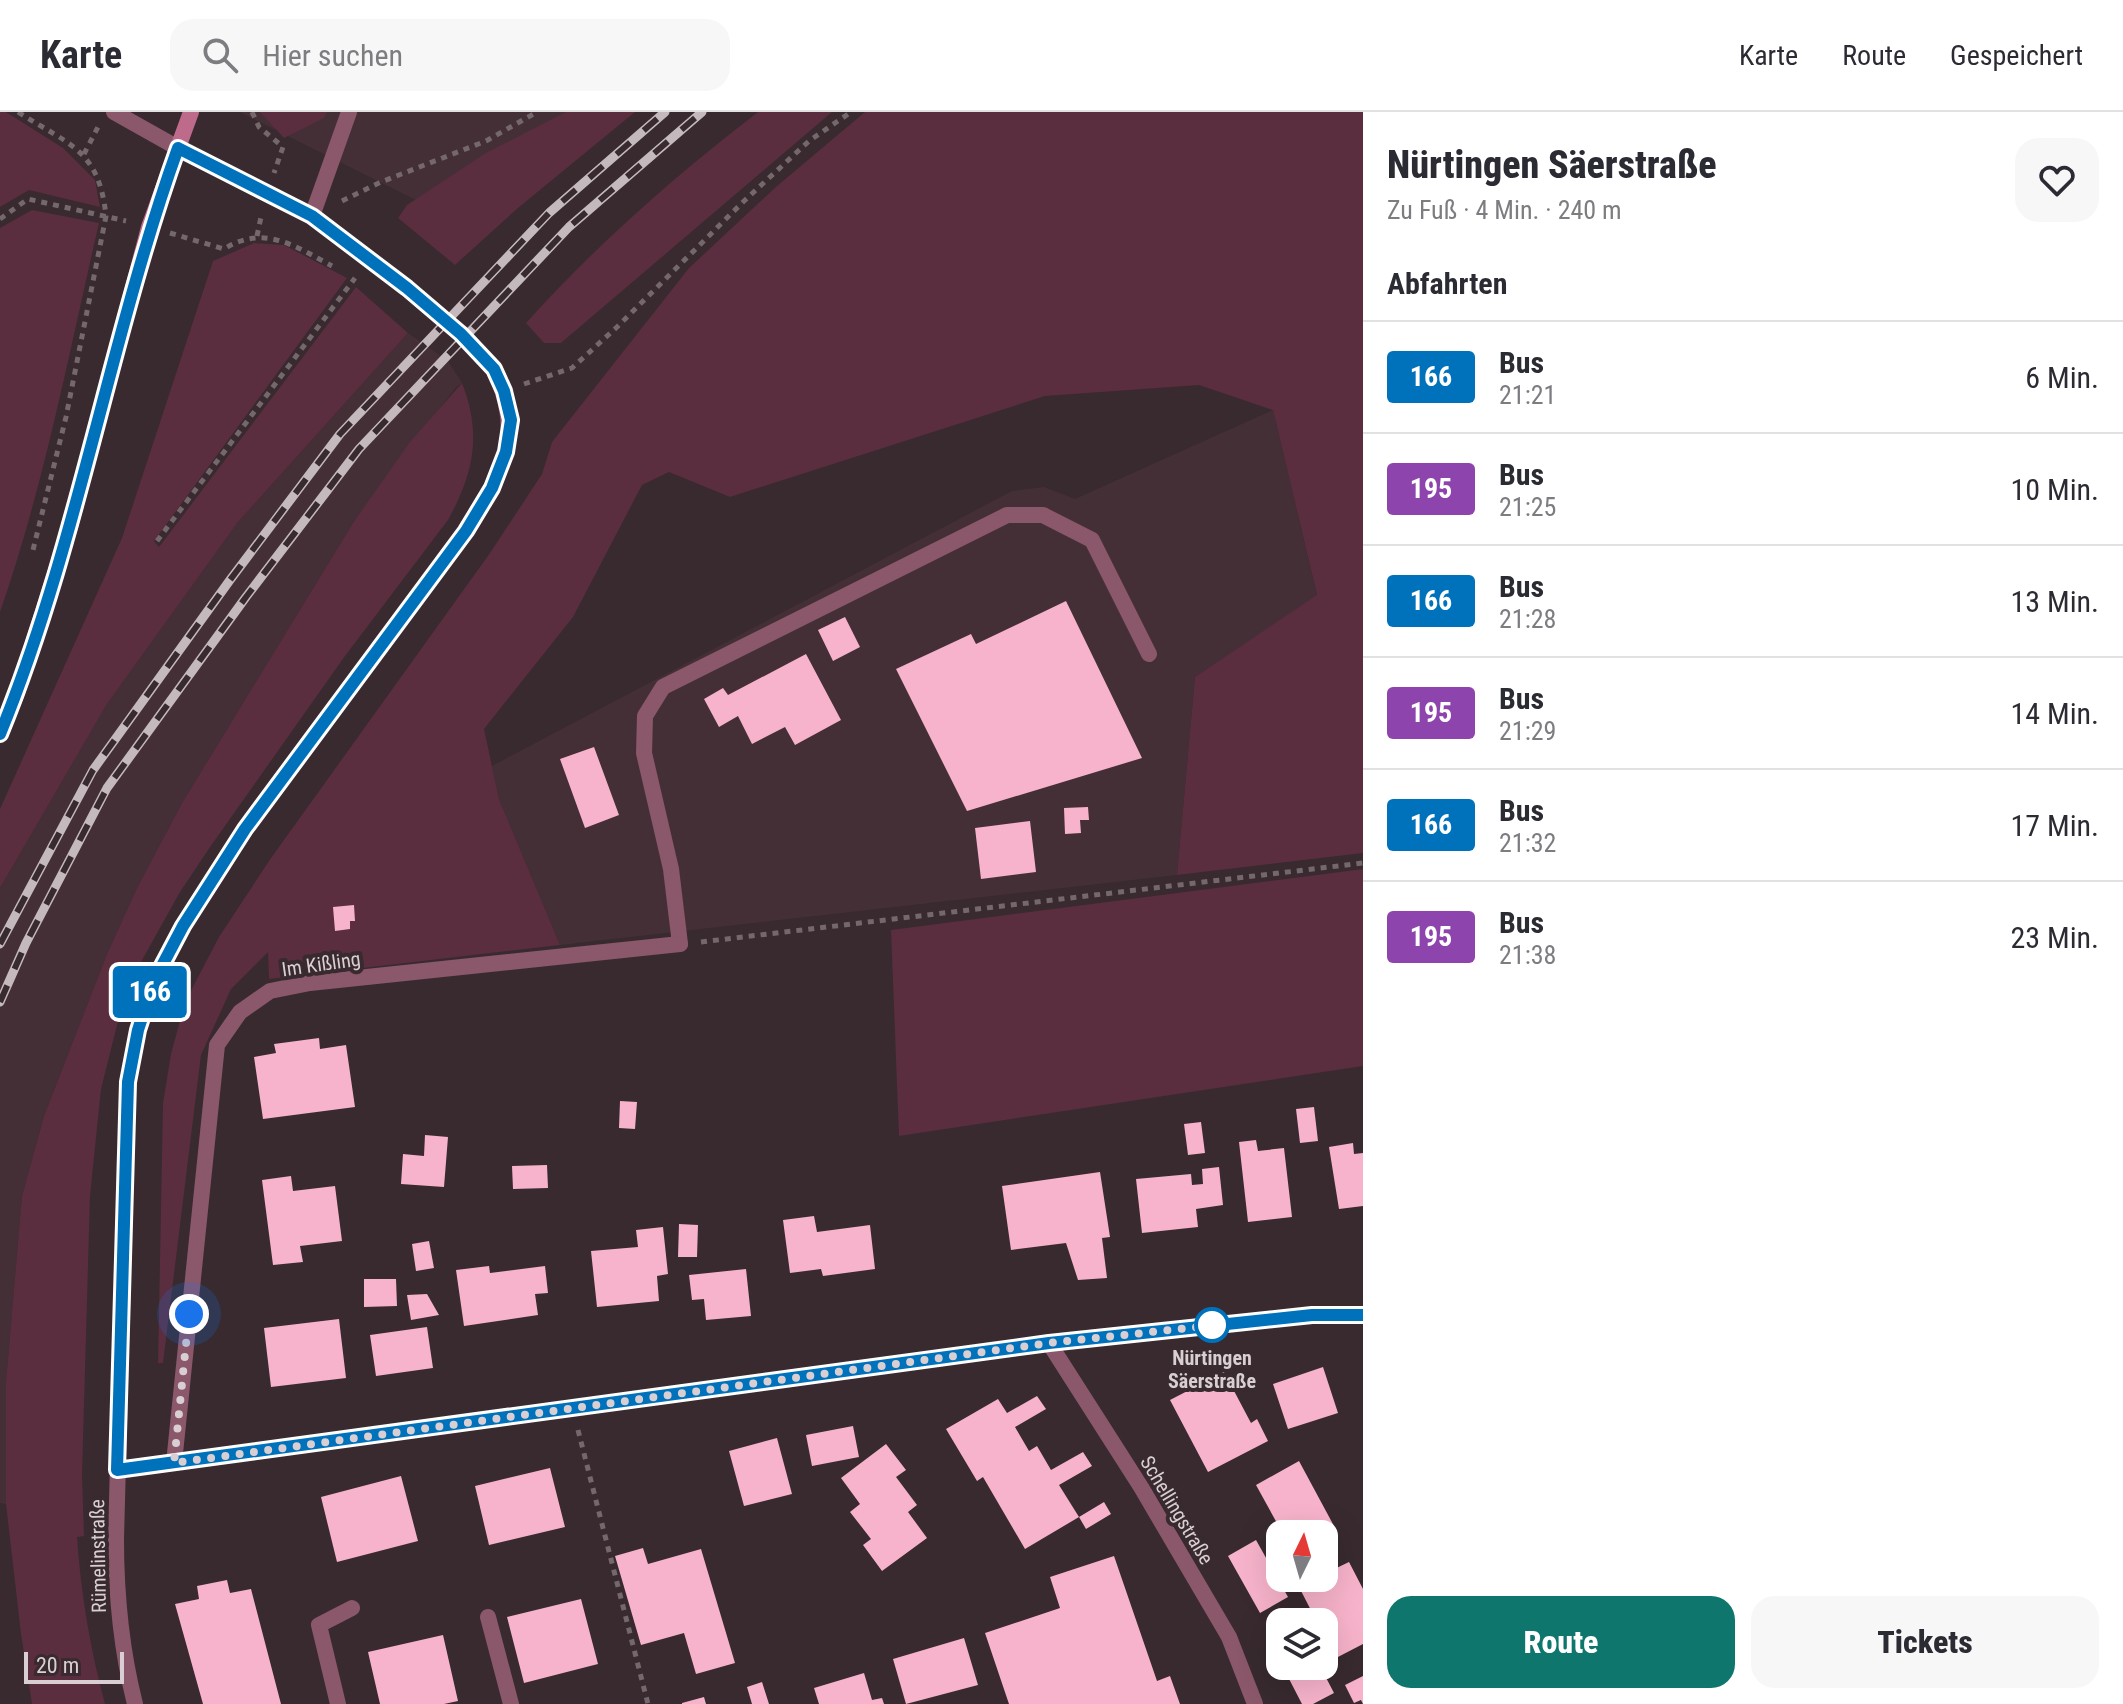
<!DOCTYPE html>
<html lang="de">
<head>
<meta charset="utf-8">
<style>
  :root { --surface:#fff; --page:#f7f7f7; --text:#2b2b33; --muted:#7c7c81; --line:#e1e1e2; --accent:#0f766e }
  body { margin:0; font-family:"Roboto Condensed",sans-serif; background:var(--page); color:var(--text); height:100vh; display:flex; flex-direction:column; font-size:30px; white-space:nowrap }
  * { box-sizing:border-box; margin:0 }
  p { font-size:26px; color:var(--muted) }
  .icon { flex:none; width:44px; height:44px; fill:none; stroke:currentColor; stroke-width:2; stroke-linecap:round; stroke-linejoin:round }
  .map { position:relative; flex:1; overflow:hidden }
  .panel { display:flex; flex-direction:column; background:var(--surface); width:760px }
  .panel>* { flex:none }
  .badge { padding:0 16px; border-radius:6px; font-size:28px; line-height:52px }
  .needle { width:52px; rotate:5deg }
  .controls { position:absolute; left:1266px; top:1408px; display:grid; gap:16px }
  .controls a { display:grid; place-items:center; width:72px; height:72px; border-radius:16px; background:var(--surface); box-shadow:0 8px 32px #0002; font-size:40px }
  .scale { position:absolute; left:24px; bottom:20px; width:100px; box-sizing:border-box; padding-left:8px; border:4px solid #d9cfd2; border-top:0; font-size:22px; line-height:28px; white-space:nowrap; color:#d9cfd2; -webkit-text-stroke:6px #382a2f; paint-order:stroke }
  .you { position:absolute; width:40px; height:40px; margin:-20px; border:6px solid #fff; border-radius:50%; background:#1a73e8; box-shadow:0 0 0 12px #1a73e833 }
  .map>.badge { position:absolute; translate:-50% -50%; box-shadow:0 0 0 4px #fff }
  h2 { padding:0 24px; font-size:30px; line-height:72px }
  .round { display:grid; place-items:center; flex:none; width:84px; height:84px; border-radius:24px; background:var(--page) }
  .overview { display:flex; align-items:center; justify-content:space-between; height:136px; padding:0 24px }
  h1 { font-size:38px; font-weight:800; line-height:60px }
  .button { display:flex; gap:16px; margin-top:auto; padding:16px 24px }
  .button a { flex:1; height:92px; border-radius:24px; background:var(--accent); color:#fff; font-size:32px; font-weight:800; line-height:92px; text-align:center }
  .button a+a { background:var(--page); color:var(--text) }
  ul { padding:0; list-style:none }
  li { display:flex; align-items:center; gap:24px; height:112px; padding:0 24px; border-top:2px solid var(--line) }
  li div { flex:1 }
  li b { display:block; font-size:30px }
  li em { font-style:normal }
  li .badge { min-width:88px; font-weight:700; text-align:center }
  header { display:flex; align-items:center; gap:48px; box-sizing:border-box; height:112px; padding:0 40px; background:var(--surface); border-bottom:2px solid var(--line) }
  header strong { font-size:38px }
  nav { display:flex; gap:44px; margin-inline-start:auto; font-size:28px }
  .search { width:560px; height:72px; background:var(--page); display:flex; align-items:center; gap:20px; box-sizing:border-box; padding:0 28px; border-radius:24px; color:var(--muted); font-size:30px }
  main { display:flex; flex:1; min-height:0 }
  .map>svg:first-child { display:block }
  .built { fill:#452f37 }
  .green { fill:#5a2d3f }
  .building { fill:#f7b3cb }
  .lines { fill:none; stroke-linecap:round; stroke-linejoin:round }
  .path { stroke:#74686c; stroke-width:5; stroke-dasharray:6 6; stroke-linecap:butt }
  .service { stroke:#8b576a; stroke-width:16 }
  .minor { stroke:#8b576a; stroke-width:16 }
  .tertiary { stroke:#8b576a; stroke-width:16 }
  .secondary { stroke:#be6b8b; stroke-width:16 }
  .rail-casing { stroke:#c4babd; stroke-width:9 }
  .rail { stroke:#382a2f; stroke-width:6; stroke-dasharray:18; stroke-linecap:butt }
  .tertiary-bridge { stroke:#8b576a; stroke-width:16 }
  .line-casing { stroke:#fff; stroke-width:18 }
  .line { stroke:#0072bc; stroke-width:12 }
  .walk { stroke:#d9cfd2; stroke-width:8; stroke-dasharray:0 14.4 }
  .stop-dot { fill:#fff; stroke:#0072bc; stroke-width:4 }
  .labels { text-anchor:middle; stroke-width:8; stroke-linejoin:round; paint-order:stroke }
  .street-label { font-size:20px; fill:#d9cfd2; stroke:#382a2f }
  .stop-label { font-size:20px; font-weight:bold; fill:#d9cfd2; stroke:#382a2f }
</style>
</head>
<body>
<header>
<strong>Karte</strong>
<div class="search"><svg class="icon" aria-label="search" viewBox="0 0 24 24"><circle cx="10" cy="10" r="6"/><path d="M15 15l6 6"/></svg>Hier suchen</div>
<nav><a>Karte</a><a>Route</a><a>Gespeichert</a></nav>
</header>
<main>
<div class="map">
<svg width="1363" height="1592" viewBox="0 0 1363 1592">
  <rect width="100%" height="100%" fill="#382a2f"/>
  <path class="built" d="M 240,0 L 574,0 L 420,90 Z
    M 408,221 L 448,249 L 462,271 L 456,275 L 353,411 L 182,691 L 137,776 L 107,842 L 44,1004 L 22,1084 L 6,1270 L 6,1392 L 0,1391 L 0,776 L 107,592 L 238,410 Z
    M 1273,298 L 1317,484 L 1195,565 L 1177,763 L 560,833 L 499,687 L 492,654 L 1012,379 L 1044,375 L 1075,387 Z"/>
  <path class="green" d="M 0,0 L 6,0 L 63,36 L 95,68 L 100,95 L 29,78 L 0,95 Z
    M 260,0 L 327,0 L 324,6 L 284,26 Z
    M 566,0 L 635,0 L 518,96 L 455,153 L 398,106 L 407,93 L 486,41 Z
    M 758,0 L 832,0 L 561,231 L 544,231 L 526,211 C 596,133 675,64 758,0 Z
    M 865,0 L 1363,0 L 1363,741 L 1177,763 L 1195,565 L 1317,483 L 1273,298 L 1199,273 L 1045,284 L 730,385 L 669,360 L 642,373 L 573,505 L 484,617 L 499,687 L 560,833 L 269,867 L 268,840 L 231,877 L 201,943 L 163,1251 L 158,1251 L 163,991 L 171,942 L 185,890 L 219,825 L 271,746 L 490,441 L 542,362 L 552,330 L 689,156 L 777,74 Z
    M 32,98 L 99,111 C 69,241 44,374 0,500 L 0,116 Z
    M 254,131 L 284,133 L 347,166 L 154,429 L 159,435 L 356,175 L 408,221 L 238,410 L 107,592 L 0,776 L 0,697 L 122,426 L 213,149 Z
    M 462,271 C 482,322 474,361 448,408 L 345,544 L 208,738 L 180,780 L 131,868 L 118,909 L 101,977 L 90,1084 L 82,1363 L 84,1424 L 77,1425 C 81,1482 90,1536 105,1592 L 32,1592 L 21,1522 L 6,1392 L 6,1270 L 22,1084 L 44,1004 L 107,842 L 137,776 L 182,691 L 353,411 L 410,330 Z
    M 1363,757 L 1363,954 L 899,1024 L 891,818 Z"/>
  <path class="building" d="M 1066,489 L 1142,646 L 967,699 L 896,557 L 971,522 L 976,532 Z
    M 845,505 L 860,535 L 833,549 L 818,518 Z
    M 806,542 L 841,608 L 795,633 L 785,615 L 752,632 L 738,604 L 719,615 L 704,587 L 723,576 L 728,583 Z
    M 594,635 L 619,703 L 585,716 L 560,647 Z
    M 1088,695 L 1089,708 L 1080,708 L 1081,721 L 1065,722 L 1064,696 Z
    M 1030,709 L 1036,760 L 981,767 L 975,716 Z
    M 354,793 L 355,809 L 350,809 L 350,817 L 335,819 L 333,795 Z
    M 319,926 L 320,937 L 346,933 L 355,995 L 263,1007 L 254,945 L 276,941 L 274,932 Z
    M 620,989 L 637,990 L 635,1017 L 619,1016 Z
    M 1314,995 L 1318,1029 L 1300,1031 L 1296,997 Z
    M 1201,1010 L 1205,1041 L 1188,1043 L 1184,1012 Z
    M 425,1023 L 448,1025 L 444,1075 L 401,1072 L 403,1042 L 424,1044 Z
    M 1256,1028 L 1258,1039 L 1284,1036 L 1292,1105 L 1248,1110 L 1239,1030 Z
    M 1353,1031 L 1354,1042 L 1363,1041 L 1363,1094 L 1339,1097 L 1329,1035 Z
    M 547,1053 L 548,1076 L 513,1077 L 512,1054 Z
    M 1219,1055 L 1223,1093 L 1196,1097 L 1198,1115 L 1142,1121 L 1136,1067 L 1191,1062 L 1192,1073 L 1203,1072 L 1202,1057 Z
    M 1100,1060 L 1110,1125 L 1102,1126 L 1107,1166 L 1078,1168 L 1066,1131 L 1011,1138 L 1002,1074 Z
    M 291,1064 L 293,1079 L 335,1074 L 342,1129 L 300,1134 L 303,1150 L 273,1153 L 262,1068 Z
    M 814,1104 L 817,1120 L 870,1113 L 875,1157 L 823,1164 L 821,1157 L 790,1161 L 783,1108 Z
    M 679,1112 L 698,1113 L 697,1145 L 678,1145 Z
    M 663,1115 L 668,1162 L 657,1164 L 659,1189 L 597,1195 L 591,1139 L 638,1135 L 636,1118 Z
    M 429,1129 L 434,1156 L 416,1159 L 412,1132 Z
    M 489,1154 L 490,1161 L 545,1154 L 548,1181 L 535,1182 L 538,1203 L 464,1214 L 456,1158 Z
    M 746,1157 L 751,1204 L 706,1208 L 704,1187 L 692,1188 L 689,1163 Z
    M 364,1167 L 396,1167 L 397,1194 L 364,1195 Z
    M 427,1182 L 439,1203 L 411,1208 L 407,1183 Z
    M 339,1207 L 346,1266 L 271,1275 L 264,1216 Z
    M 427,1215 L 433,1256 L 376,1264 L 370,1223 Z
    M 1323,1255 L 1338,1301 L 1288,1317 L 1273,1272 Z
    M 1224,1260 L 1251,1311 L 1257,1307 L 1268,1329 L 1208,1360 L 1170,1288 Z
    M 1037,1284 L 1046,1297 L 1015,1315 L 1029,1339 L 1037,1334 L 1051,1358 L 1083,1340 L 1092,1354 L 1059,1373 L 1079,1405 L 1025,1437 L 983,1365 L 977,1369 L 946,1317 L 998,1287 L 1007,1301 Z
    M 853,1314 L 859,1345 L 812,1354 L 806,1323 Z
    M 777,1326 L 792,1382 L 744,1394 L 729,1339 Z
    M 886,1332 L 906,1358 L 896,1365 L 917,1393 L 908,1400 L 927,1426 L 882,1459 L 863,1433 L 871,1427 L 850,1400 L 860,1392 L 841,1366 Z
    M 1299,1349 L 1334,1414 L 1319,1422 L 1283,1422 L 1256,1373 Z
    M 550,1356 L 565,1415 L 489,1433 L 475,1374 Z
    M 401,1364 L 418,1429 L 337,1450 L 321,1385 Z
    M 1104,1390 L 1111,1402 L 1086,1417 L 1079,1405 Z
    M 1256,1428 L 1288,1485 L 1260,1501 L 1228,1444 Z
    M 643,1436 L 648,1452 L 701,1437 L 735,1551 L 696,1562 L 684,1521 L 641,1533 L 615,1444 Z
    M 1114,1444 L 1157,1569 L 1170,1564 L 1180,1592 L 1009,1592 L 985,1521 L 1060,1496 L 1050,1465 Z
    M 1349,1450 L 1363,1477 L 1363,1532 L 1336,1546 L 1324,1524 L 1324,1510 L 1317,1510 L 1299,1475 L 1317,1466 L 1324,1466 L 1324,1462 Z
    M 227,1468 L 230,1481 L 251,1477 L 281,1592 L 203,1592 L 175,1492 L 199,1487 L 197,1474 Z
    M 581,1487 L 598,1552 L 524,1571 L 507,1505 Z
    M 443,1523 L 458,1589 L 444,1592 L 380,1592 L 368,1540 Z
    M 964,1526 L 978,1573 L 906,1592 L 893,1547 Z
    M 1304,1554 L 1320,1554 L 1334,1581 L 1313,1592 L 1302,1592 L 1287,1563 Z
    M 864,1561 L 872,1588 L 882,1586 L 884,1592 L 819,1592 L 814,1576 Z
    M 1363,1564 L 1363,1592 L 1361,1588 L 1354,1591 L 1345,1573 Z
    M 762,1570 L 769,1592 L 752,1592 L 747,1575 Z
    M 704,1585 L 706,1592 L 682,1592 L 682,1591 Z"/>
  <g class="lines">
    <path class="path" d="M 18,0 C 69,33 99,37 106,104 L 66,305 L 32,442
      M 252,0 L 259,15 L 283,35 L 274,61
      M 84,42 L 98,15
      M 342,89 L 381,70 L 486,29 L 537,0
      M 0,107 L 28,87 L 126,109
      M 170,121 L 224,137 C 264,112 295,134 332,154
      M 257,124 L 261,105
      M 524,272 L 572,256 L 617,215 L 744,89 L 809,29 L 851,0
      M 157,429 L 355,166
      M 701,830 L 1363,751
      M 578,1318 L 648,1592"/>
    <path class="service" d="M 312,104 L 349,0
      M 680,832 L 671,757 L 644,641 L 645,604 L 663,575 L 1007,403 L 1043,403 L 1092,428 L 1149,542
      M 488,1505 L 511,1592
      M 338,1592 L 319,1513 L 352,1496"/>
    <path class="minor" d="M 1049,1231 L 1141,1375 L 1229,1525 L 1255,1592
      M 174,1351 L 217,933 L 240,900 L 270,879 L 310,871 L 680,832
      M 117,1358 L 1049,1231 L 1312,1203 L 1363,1203"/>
    <path class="tertiary" d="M 114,0 L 178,36 L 312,104 L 407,176
      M 135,1592 C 121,1537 116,1484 116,1427 L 128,970 L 138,918 L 154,869 L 183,814 L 245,717 L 466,419 C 502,359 525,326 494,257"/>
    <path class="secondary" d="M 0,622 L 17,581 L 70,415 L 149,115 L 191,0"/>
    <g class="rail-casing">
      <path id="rail" d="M 0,832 L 93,658 L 230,468 L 340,322 L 549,101 L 665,0
        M 0,890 L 26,831 L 107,676 L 246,485 L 359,337 L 569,115 L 702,0"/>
    </g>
    <use href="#rail" class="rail"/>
    <path class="tertiary-bridge" d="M 407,176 L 461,222 L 494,257"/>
  </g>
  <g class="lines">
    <g class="line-casing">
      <path id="line" d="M 0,622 C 78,432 109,228 178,36 L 312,104 L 407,176 L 461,222 L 494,257 L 504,279 L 511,308 L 506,340 L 492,376 L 466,419 L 245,717 L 183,814 L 154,869 L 138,918 L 128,970 L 117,1358 L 1049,1231 L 1312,1203 L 1363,1203"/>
    </g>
    <use href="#line" class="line"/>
    <path class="walk" d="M 189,1202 L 174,1351 L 1049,1231 L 1217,1213 L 1212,1213"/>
  </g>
  <circle class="stop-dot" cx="1212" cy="1213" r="16"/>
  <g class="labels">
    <g class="street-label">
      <text transform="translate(321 852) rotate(-8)" y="7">Im Kißling</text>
      <text transform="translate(1177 1398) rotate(59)" y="7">Schellingstraße</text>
      <text transform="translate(98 1444) rotate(-91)" y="7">Rümelinstraße</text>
    </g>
    <g class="stop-label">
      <text x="1212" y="1253">Nürtingen<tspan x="1212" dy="23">Säerstraße</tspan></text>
    </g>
  </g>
</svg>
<div class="controls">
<a><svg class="needle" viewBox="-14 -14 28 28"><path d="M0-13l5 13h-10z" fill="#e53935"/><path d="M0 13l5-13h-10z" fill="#7c7c81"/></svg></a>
<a><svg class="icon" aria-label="layers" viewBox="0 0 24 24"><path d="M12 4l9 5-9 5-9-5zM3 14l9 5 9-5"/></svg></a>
</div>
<div class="scale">20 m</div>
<div class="you" style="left:189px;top:1202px"></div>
<b class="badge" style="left:150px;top:880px;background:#0072bc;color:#fff">166</b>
</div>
<section class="panel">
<div class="overview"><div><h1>Nürtingen Säerstraße</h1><p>Zu Fuß · 4 Min. · 240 m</p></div><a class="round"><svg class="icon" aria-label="heart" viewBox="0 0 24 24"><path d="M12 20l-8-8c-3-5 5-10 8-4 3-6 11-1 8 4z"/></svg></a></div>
<h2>Abfahrten</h2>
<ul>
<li><span class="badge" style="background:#0072bc;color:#fff">166</span><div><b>Bus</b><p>21:21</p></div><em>6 Min.</em></li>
<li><span class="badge" style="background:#8e44ad;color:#fff">195</span><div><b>Bus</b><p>21:25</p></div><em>10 Min.</em></li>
<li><span class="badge" style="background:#0072bc;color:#fff">166</span><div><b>Bus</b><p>21:28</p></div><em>13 Min.</em></li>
<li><span class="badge" style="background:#8e44ad;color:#fff">195</span><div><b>Bus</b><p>21:29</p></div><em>14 Min.</em></li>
<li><span class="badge" style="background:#0072bc;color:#fff">166</span><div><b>Bus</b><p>21:32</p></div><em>17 Min.</em></li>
<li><span class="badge" style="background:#8e44ad;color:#fff">195</span><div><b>Bus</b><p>21:38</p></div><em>23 Min.</em></li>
</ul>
<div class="button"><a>Route</a><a>Tickets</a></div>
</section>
</main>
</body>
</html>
